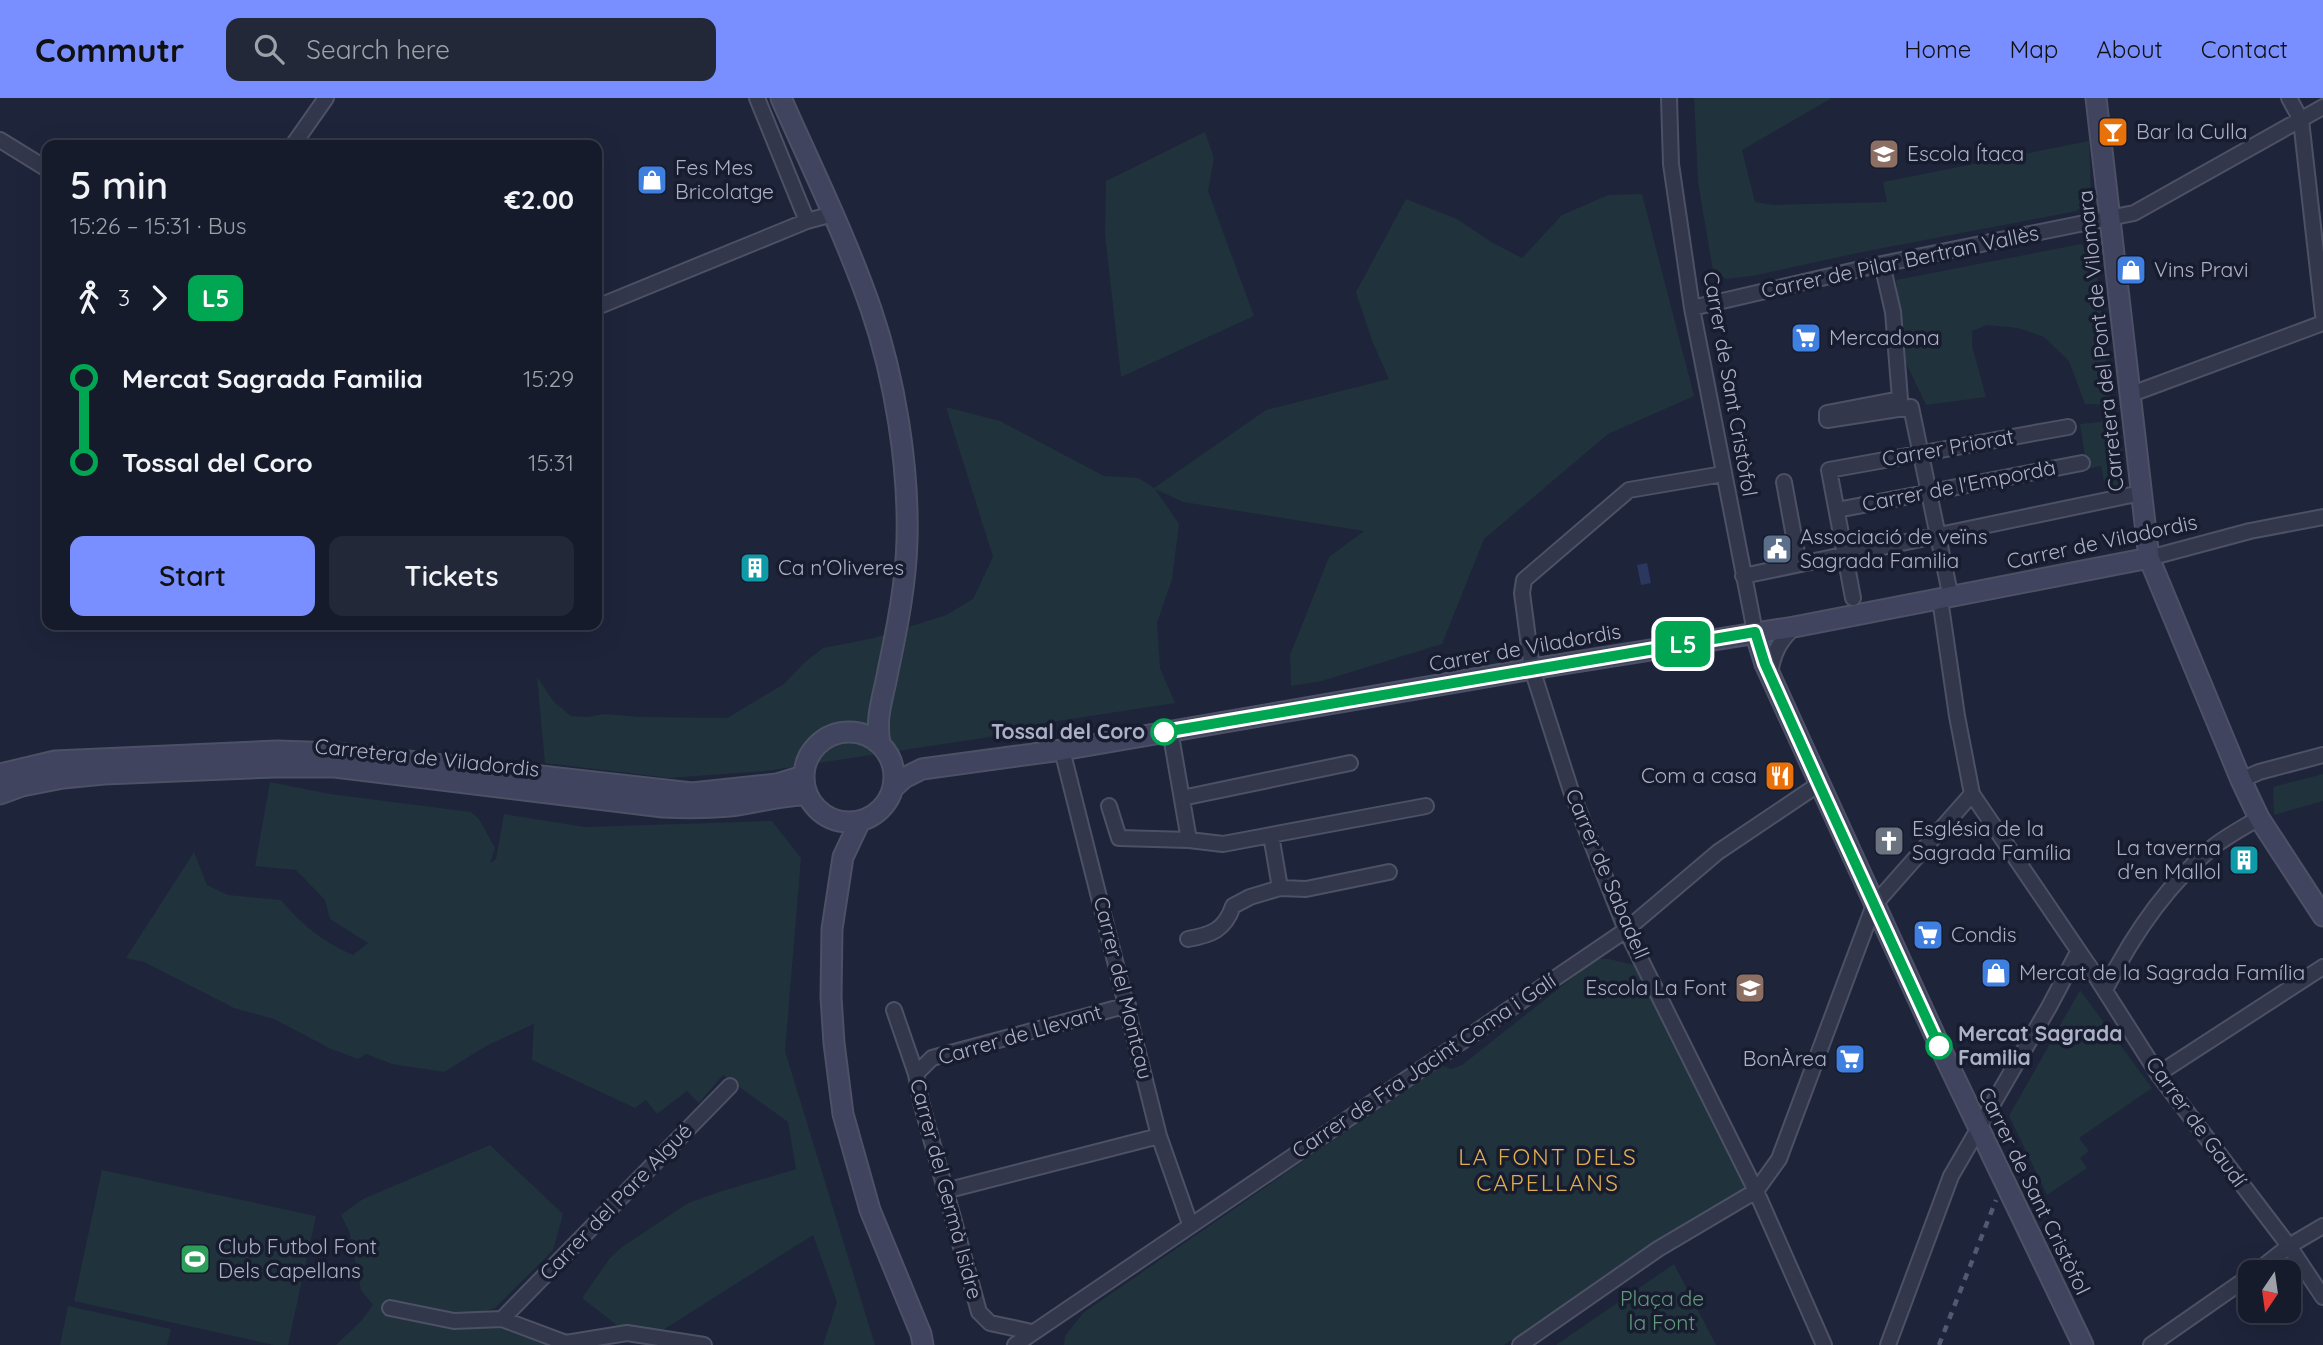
<!DOCTYPE html>
<html lang="en">
<head>
<meta charset="utf-8">
<style>
  :root { --surface:#161b2c; --page:#232838; --text:#f1f3f6; --muted:#9ea1a9; --line:#353948; --accent:#7a8fff }
  body { margin:0; font-family:Quicksand,sans-serif; background:var(--page); color:var(--text); height:100vh; display:flex; flex-direction:column; font-size:26px; white-space:nowrap }
  * { box-sizing:border-box; margin:0 }
  p { font-size:23px; color:var(--muted) }
  .icon { flex:none; width:38px; height:38px; fill:none; stroke:currentColor; stroke-width:2; stroke-linecap:round; stroke-linejoin:round }
  .map { position:relative; flex:1; overflow:hidden }
  .details { position:absolute; left:42px; top:42px; width:560px; height:490px; display:flex; flex-direction:column; background:var(--surface); border-radius:14px; box-shadow:0 7px 28px #0002,0 0 0 2px var(--line) }
  .details>* { flex:none }
  .badge { padding:0 14px; border-radius:10px; font-size:24px; line-height:46px }
  .needle { width:46px; rotate:193deg }
  .tools { position:absolute; left:2238px; top:1162px; display:grid; gap:14px }
  .tools a { display:grid; place-items:center; width:63px; height:63px; border-radius:14px; background:var(--surface); box-shadow:0 7px 28px #0002,0 0 0 2px var(--line); font-size:35px }
  .map>.badge { position:absolute; translate:-50% -50%; box-shadow:0 0 0 4px #fff }
  .legs { display:flex; align-items:center; gap:10px; height:77px; padding:0 28px; font-size:23px }
  .legs p { margin-inline-start:auto }
  .head { display:flex; align-items:center; justify-content:space-between; height:119px; padding:0 28px }
  h1 { font-size:38px; font-weight:600; line-height:52px }
  .primary-button { display:flex; gap:14px; margin-top:auto; padding:14px 28px }
  .primary-button a { flex:1; height:80px; border-radius:14px; background:var(--accent); color:#111; font-size:28px; font-weight:600; line-height:80px; text-align:center }
  .primary-button a+a { background:var(--page); color:var(--text) }
  ul { padding:0 28px; list-style:none }
  li { display:flex; align-items:center; gap:24px; height:84px; font-size:26px }
  li i { display:grid; place-items:center; width:10px; height:100%; margin:0 9px; background:currentColor }
  li i::after { content:''; width:18px; height:18px; margin:-9px; border:5px solid; border-radius:50%; background:var(--surface) }
  li p { margin-inline-start:auto }
  li:first-child i { background:linear-gradient(#0000 50%,currentColor 0) }
  li:last-child i { background:linear-gradient(currentColor 50%,#0000 0) }
  header { display:flex; align-items:center; gap:42px; box-sizing:border-box; height:98px; padding:0 35px; background:var(--accent); color:#111 }
  header strong { font-size:33px }
  nav { display:flex; gap:38px; margin-inline-start:auto; font-size:24px }
  .search { width:490px; height:63px; background:var(--page); display:flex; align-items:center; gap:18px; box-sizing:border-box; padding:0 24px; border-radius:14px; color:var(--muted); font-size:26px }
  .map>svg:first-child { display:block }
  .green { fill:#20323b }
  .water { fill:#2c375f }
  .lines { fill:none; stroke-linecap:round; stroke-linejoin:round }
  .street-casing { stroke:#4d5165; stroke-width:18 }
  .secondary-casing { stroke:#4d5165; stroke-width:23 }
  .street { stroke:#32374b; stroke-width:14 }
  .secondary { stroke:#40445e; stroke-width:19 }
  .rail { stroke:#535972; stroke-width:4.5; stroke-dasharray:7 7; stroke-linecap:butt }
  .line-1-casing { stroke:#fff; stroke-width:16 }
  .line-1 { stroke:#00a651; stroke-width:10 }
  .stop-1-dot { fill:#fff; stroke:#00a651; stroke-width:3.5 }
  .labels { text-anchor:middle; stroke-width:7; stroke-linejoin:round; paint-order:stroke }
  .poi-label { font-size:21px; fill:#acb1c7; stroke:#181c2f; text-anchor:start }
  .street-label { font-size:21px; fill:#acb1c7; stroke:#181c2f }
  .stop-label { font-size:21px; font-weight:bold; fill:#acb1c7; stroke:#181c2f; text-anchor:end }
  .park-label { font-size:21px; fill:#619a7b; stroke:#181c2f }
  .neighbourhood-label { font-size:23px; letter-spacing:2px; fill:#dfae50; stroke:#181c2f }
</style>
</head>
<body>
<header>
<strong>Commutr</strong>
<div class="search"><svg class="icon" aria-label="search" viewBox="0 0 24 24"><circle cx="10" cy="10" r="6"/><path d="M15 15l6 6"/></svg>Search here</div>
<nav><a>Home</a><a>Map</a><a>About</a><a>Contact</a></nav>
</header>
<div class="map">
<svg width="2323" height="1247" viewBox="0 0 2323 1247">
  <rect width="100%" height="100%" fill="#1e243a"/>
  <path class="green" d="M 1694,0 L 1832,0 L 1742,52 L 1755,104 L 1773,107 L 1887,104 L 1883,84 L 2089,43 L 2091,97 L 2077,113 L 1867,153 L 1752,178 L 1726,181 L 1713,173 L 1698,84 Z
    M 1205,34 L 1214,60 L 1208,93 L 1254,218 L 1121,279 L 1105,136 L 1106,83 Z
    M 1642,96 L 1694,298 L 1608,336 L 1484,441 L 1442,546 L 1322,583 L 1291,588 L 1290,557 L 1329,459 L 1364,433 L 1183,404 L 1155,391 L 1179,426 L 1172,481 L 1157,525 L 1160,570 L 1175,605 L 1026,628 L 1016,635 L 766,673 L 669,680 L 545,665 L 537,579 L 554,604 L 571,618 L 588,619 L 604,616 L 640,619 L 727,620 L 784,586 L 804,565 L 823,550 L 874,540 L 946,517 L 973,501 L 993,459 L 946,309 L 1000,323 L 1104,378 L 1139,380 L 1154,390 L 1266,312 L 1389,281 L 1373,245 L 1356,194 L 1406,101 L 1457,121 L 1493,145 L 1522,160 L 1562,117 L 1608,97 Z
    M 2081,146 L 2095,159 L 2111,307 L 2085,306 L 2069,263 L 2044,239 L 2018,230 L 1987,227 L 1972,233 L 1972,248 L 1986,299 L 1926,307 L 1905,263 L 1896,182 Z
    M 2119,322 L 2125,387 L 2105,389 L 2101,368 L 2087,371 L 2080,326 Z
    M 2323,676 L 2323,703 L 2274,717 L 2273,689 Z
    M 270,684 L 330,696 L 471,714 L 479,721 L 495,750 L 490,765 L 496,761 L 504,716 L 585,729 L 772,723 L 801,760 L 785,953 L 875,1247 L 823,1247 L 837,1204 L 813,1137 L 652,1239 L 627,1235 L 582,1200 L 610,1160 L 622,1149 L 688,1105 L 719,1094 L 796,1071 L 788,1024 L 723,977 L 699,1005 L 687,993 L 657,1016 L 646,1002 L 635,1010 L 532,962 L 534,926 L 488,947 L 444,974 L 392,966 L 366,956 L 358,961 L 331,951 L 274,921 L 234,910 L 144,864 L 126,860 L 194,754 L 207,787 L 228,797 L 281,802 C 304,829 321,842 353,857 L 368,845 L 330,821 L 325,802 L 296,772 L 255,768 Z
    M 1596,861 L 1609,861 L 1634,867 L 1746,1093 L 1504,1247 L 1064,1247 L 1065,1238 L 1083,1215 L 1434,973 L 1443,968 L 1451,971 L 1462,967 Z
    M 2080,892 L 2152,990 L 2079,1040 L 2089,1053 L 2080,1060 L 2087,1070 L 2047,1097 L 2009,1018 Z
    M 490,1047 L 563,1116 L 553,1152 L 495,1210 L 458,1222 L 502,1221 L 566,1247 L 336,1247 L 362,1222 L 373,1207 L 361,1192 L 349,1133 L 341,1117 L 363,1101 Z
    M 102,1072 L 316,1118 L 288,1247 L 274,1247 L 74,1203 Z
    M 1674,1166 L 1716,1247 L 1556,1247 Z
    M 68,1208 L 171,1231 L 167,1247 L 60,1247 Z"/>
  <path class="water" d="M 1647,465 L 1651,485 L 1641,487 L 1637,467 Z"/>
  <g class="lines">
    <g class="street-casing">
      <path id="street" d="M 757,0 L 807,123
        M 1669,0 L 1671,66 L 1692,210 L 1755,534
        M 2289,0 L 2301,22 L 2323,217
        M 0,42 L 47,71
        M 293,47 L 326,0
        M 1882,166 L 1893,214 L 1900,301 L 1827,315 L 1827,322 L 1911,309 L 1951,500
        M 597,209 L 807,123 L 833,116
        M 1692,210 L 1882,166 L 2134,115 L 2323,9
        M 2129,297 L 2323,225
        M 1723,376 L 1629,392 L 1524,482 L 1522,495 L 1532,571 L 1571,693 L 1626,832 L 1756,1093 L 1824,1247
        M 1784,384 L 1799,466
        M 1837,412 L 2082,365
        M 2149,460 L 2250,433 L 2323,419
        M 1743,478 L 2141,395
        M 1853,500 L 1829,372 L 2068,329
        M 1940,501 L 1957,618 L 1972,696 L 2093,874 L 2158,976 L 2289,1148 L 2323,1199
        M 1770,576 C 1773,555 1779,544 1794,529
        M 1170,632 L 1189,742
        M 1062,652 L 1159,1038 L 1190,1126
        M 2241,682 L 2259,674 L 2323,657
        M 1182,700 L 1350,665
        M 1109,708 L 1119,740 L 1189,742 L 1223,746 L 1426,708
        M 1271,737 L 1280,790
        M 1188,841 C 1211,837 1225,832 1233,808 L 1250,799 L 1280,790 L 1306,791 L 1389,774
        M 2105,892 C 2132,838 2166,787 2213,749 C 2227,738 2244,729 2259,720
        M 894,912 L 916,976 L 921,1004 L 979,1214 L 990,1225 L 1032,1234
        M 916,976 L 932,960 L 1128,907
        M 2158,976 L 2323,869
        M 945,1093 L 1159,1038
        M 2256,1174 L 2289,1148 L 2323,1128
        M 390,1210 L 454,1223 L 502,1221 L 566,1245 L 627,1235 L 704,1247
        M 502,1221 L 730,988
        M 1015,1247 L 1626,832 L 1718,754 L 1819,686
        M 1520,1247 L 1658,1151 L 1756,1093 L 1779,1061 L 1874,807 L 1972,696
        M 1888,1247 L 1951,1078 L 2049,909 L 2078,854
        M 2151,1247 L 2250,1178"/>
    </g>
    <g class="secondary-casing">
      <path id="secondary" d="M 781,0 C 812,70 846,139 871,211 C 895,281 909,368 907,442 C 906,486 897,530 888,573 C 883,601 875,618 880,646
        M 2096,0 L 2149,460 L 2241,682 L 2259,720 L 2323,818
        M 1755,534 L 1765,566 L 1941,951 L 2083,1247
        M804 679a45 45 0 1 1 90 0a45 45 0 1 1-90 0Z
        M 0,676 L 55,663 L 277,653 L 337,655 L 692,695 L 777,686 L 803,678
        M 893,690 L 904,680 L 922,671 L 1062,652 L 1532,571 L 1794,529 L 2149,460
        M 0,696 L 22,688 L 63,680 L 104,676 L 274,669 L 335,669 L 663,709 C 685,710 707,710 730,708 C 757,705 778,697 807,697
        M 860,723 L 843,759 L 832,831 L 831,899 L 834,945 L 843,1016 L 870,1112 L 921,1236 L 923,1247"/>
    </g>
    <use href="#street" class="street"/>
    <use href="#secondary" class="secondary"/>
    <path class="rail" d="M 1939,1247 L 1996,1102"/>
  </g>
  <g class="lines">
    <g class="line-1-casing">
      <path id="line-1" d="M 1164,634 L 1755,534 L 1765,566 L 1819,686 L 1939,948"/>
    </g>
    <use href="#line-1" class="line-1"/>
  </g>
  <defs>
    <g id="bar-square" transform="scale(1.575)"><rect x="-9" y="-9" width="18" height="18" rx="4" fill="#e8710a" stroke="#181c2f"/><path d="M-6-5H6L.8 .8V4.5H3.5V6h-7V4.5H-.8V.8Z" fill="#fff"/></g>
    <g id="school-square" transform="scale(1.575)"><rect x="-9" y="-9" width="18" height="18" rx="4" fill="#8d6e63" stroke="#181c2f"/><path d="M0-5L7-2L0 1L-7-2ZM-4 1L0 2.5L4 1V4Q0 6-4 4Z" fill="#fff"/></g>
    <g id="shop-square" transform="scale(1.575)"><rect x="-9" y="-9" width="18" height="18" rx="4" fill="#3f7fe0" stroke="#181c2f"/><path d="M-5-2.5h2.3a2.7 3.5 0 0 1 5.4 0H5L5.5 6h-11ZM-1.5-2.5h3a1.5 2.3 0 0 0-3 0Z" fill="#fff"/></g>
    <g id="supermarket-square" transform="scale(1.575)"><rect x="-9" y="-9" width="18" height="18" rx="4" fill="#3f7fe0" stroke="#181c2f"/><path d="M-6-5.5h2.5l.6 2H6L4.5 2H-2.5L-4.4-4H-6ZM-1.5 3.2a1.3 1.3 0 1 0 .1 0ZM3 3.2a1.3 1.3 0 1 0 .1 0Z" fill="#fff"/></g>
    <g id="civic-square" transform="scale(1.575)"><rect x="-9" y="-9" width="18" height="18" rx="4" fill="#5c6f8a" stroke="#181c2f"/><path d="M-.6-6.5H3V-4.5H.6V-3L4-1V1h2V6H-6V1h2V-1L-.6-3ZM-1.2 2.5V6h2.4V2.5Z" fill="#fff"/></g>
    <g id="building-square" transform="scale(1.575)"><rect x="-9" y="-9" width="18" height="18" rx="4" fill="#0f9aa8" stroke="#181c2f"/><path d="M-4-6H4V6H1V3H-1V6H-4ZM-2.5-4.3h1.7v1.8h-1.7ZM.8-4.3h1.7v1.8H.8ZM-2.5-1h1.7V.8h-1.7ZM.8-1h1.7V.8H.8Z" fill="#fff"/></g>
    <g id="restaurant-square" transform="scale(1.575)"><rect x="-9" y="-9" width="18" height="18" rx="4" fill="#e8710a" stroke="#181c2f"/><path d="M-5-6h1v4h1v-4h1v4h1v-4h1v5L-1.5 .5V6h-2V.5L-5-1ZM5-6V6H3V1.5H1.5Q1.5-4 5-6Z" fill="#fff"/></g>
    <g id="church-square" transform="scale(1.575)"><rect x="-9" y="-9" width="18" height="18" rx="4" fill="#6b7280" stroke="#181c2f"/><path d="M-1.2-6h2.4v3.5h3.3v2.4h-3.3V6h-2.4V-.1h-3.3v-2.4h3.3Z" fill="#fff"/></g>
    <g id="stadium-square" transform="scale(1.575)"><rect x="-9" y="-9" width="18" height="18" rx="4" fill="#2e9e5b" stroke="#181c2f"/><path d="M0-5a6.5 5 0 1 0 0 10a6.5 5 0 1 0 0-10ZM-3.5-1.8h7v3.6h-7Z" fill="#fff"/></g>
  </defs>
  <g fill-rule="evenodd">
    <use href="#bar-square" x="2113" y="34"/>
    <use href="#school-square" x="1884" y="56"/>
    <use href="#shop-square" x="652" y="82"/>
    <use href="#shop-square" x="2131" y="172"/>
    <use href="#supermarket-square" x="1806" y="240"/>
    <use href="#civic-square" x="1777" y="451"/>
    <use href="#building-square" x="755" y="470"/>
    <use href="#restaurant-square" x="1780" y="678"/>
    <use href="#church-square" x="1889" y="743"/>
    <use href="#building-square" x="2244" y="762"/>
    <use href="#supermarket-square" x="1928" y="837"/>
    <use href="#shop-square" x="1996" y="875"/>
    <use href="#school-square" x="1750" y="890"/>
    <use href="#supermarket-square" x="1850" y="961"/>
    <use href="#stadium-square" x="195" y="1161"/>
  </g>
  <g class="stop-1-dot">
    <circle cx="1164" cy="634" r="12"/>
    <circle cx="1939" cy="948" r="12"/>
  </g>
  <g class="labels">
    <g class="poi-label">
      <text x="2136" y="41">Bar la Culla</text>
      <text x="1907" y="63">Escola Ítaca</text>
      <text x="675" y="77">Fes Mes<tspan x="675" dy="24">Bricolatge</tspan></text>
      <text x="2154" y="179">Vins Pravi</text>
      <text x="1829" y="247">Mercadona</text>
      <text x="1800" y="446">Associació de veïns<tspan x="1800" dy="24">Sagrada Familia</tspan></text>
      <text x="778" y="477">Ca n'Oliveres</text>
      <text x="1757" y="685" text-anchor="end">Com a casa</text>
      <text x="1912" y="738">Església de la<tspan x="1912" dy="24">Sagrada Família</tspan></text>
      <text x="2221" y="757" text-anchor="end">La taverna<tspan x="2221" dy="24">d'en Mallol</tspan></text>
      <text x="1951" y="844">Condis</text>
      <text x="2019" y="882">Mercat de la Sagrada Família</text>
      <text x="1727" y="897" text-anchor="end">Escola La Font</text>
      <text x="1827" y="968" text-anchor="end">BonÀrea</text>
      <text x="218" y="1156">Club Futbol Font<tspan x="218" dy="24">Dels Capellans</tspan></text>
    </g>
    <g class="street-label">
      <text transform="translate(1900 164) rotate(-12)" y="7">Carrer de Pilar Bertran Vallès</text>
      <text transform="translate(2101 243) rotate(-96)" y="7">Carretera del Pont de Vilomara</text>
      <text transform="translate(1730 286) rotate(80)" y="7">Carrer de Sant Cristòfol</text>
      <text transform="translate(1948 350) rotate(-10)" y="7">Carrer Priorat</text>
      <text transform="translate(1959 388) rotate(-11)" y="7">Carrer de l'Empordà</text>
      <text transform="translate(2102 444) rotate(-12)" y="7">Carrer de Viladordis</text>
      <text transform="translate(1525 550) rotate(-10)" y="7">Carrer de Viladordis</text>
      <text transform="translate(427 660) rotate(6)" y="7">Carretera de Viladordis</text>
      <text transform="translate(1607 776) rotate(67)" y="7">Carrer de Sabadell</text>
      <text transform="translate(1123 890) rotate(76)" y="7">Carrer del Montcau</text>
      <text transform="translate(1020 937) rotate(-16)" y="7">Carrer de Llevant</text>
      <text transform="translate(1424 968) rotate(-34)" y="7">Carrer de Fra Jacint Coma i Galí</text>
      <text transform="translate(2196 1024) rotate(54)" y="7">Carrer de Gaudí</text>
      <text transform="translate(946 1091) rotate(75)" y="7">Carrer del Germà Isidre</text>
      <text transform="translate(2034 1093) rotate(64)" y="7">Carrer de Sant Cristòfol</text>
      <text transform="translate(616 1104) rotate(-46)" y="7">Carrer del Pare Algué</text>
    </g>
    <g class="stop-label">
      <text x="1145" y="641">Tossal del Coro</text>
      <text x="1958" y="943" text-anchor="start">Mercat Sagrada<tspan x="1958" dy="24">Familia</tspan></text>
    </g>
    <g class="park-label">
      <text x="1662" y="1208">Plaça de<tspan x="1662" dy="24">la Font</tspan></text>
    </g>
    <g class="neighbourhood-label">
      <text x="1548" y="1067">LA FONT DELS<tspan x="1548" dy="26">CAPELLANS</tspan></text>
    </g>
  </g>
</svg>
<div class="tools">
<a><svg class="needle" viewBox="-14 -14 28 28"><path d="M0-13l5 13h-10z" fill="#e53935"/><path d="M0 13l5-13h-10z" fill="#9ea1a9"/></svg></a>
</div>
<b class="badge" style="left:1683px;top:546px;background:#00a651;color:#fff">L5</b>
<section class="details">
<div class="head"><div><h1>5 min</h1><p>15:26 – 15:31 · Bus</p></div><b>€2.00</b></div>
<div class="legs"><svg class="icon" aria-label="walk" viewBox="0 0 24 24"><circle cx="13" cy="4" r="2"/><path d="M13 8l-2 6 4 7M11 14l-3 7M7 12l3-4h3l4 4"/></svg>3<svg class="icon" aria-label="forward" viewBox="0 0 24 24"><path d="M9 5l7 7-7 7"/></svg><b class="badge" style="background:#00a651;color:#fff">L5</b></div>
<ul>
<li><i style="color:#00a651"></i><b>Mercat Sagrada Familia</b><p>15:29</p></li>
<li><i style="color:#00a651"></i><b>Tossal del Coro</b><p>15:31</p></li>
</ul>
<div class="primary-button"><a>Start</a><a>Tickets</a></div>
</section>
</div>
</body>
</html>
